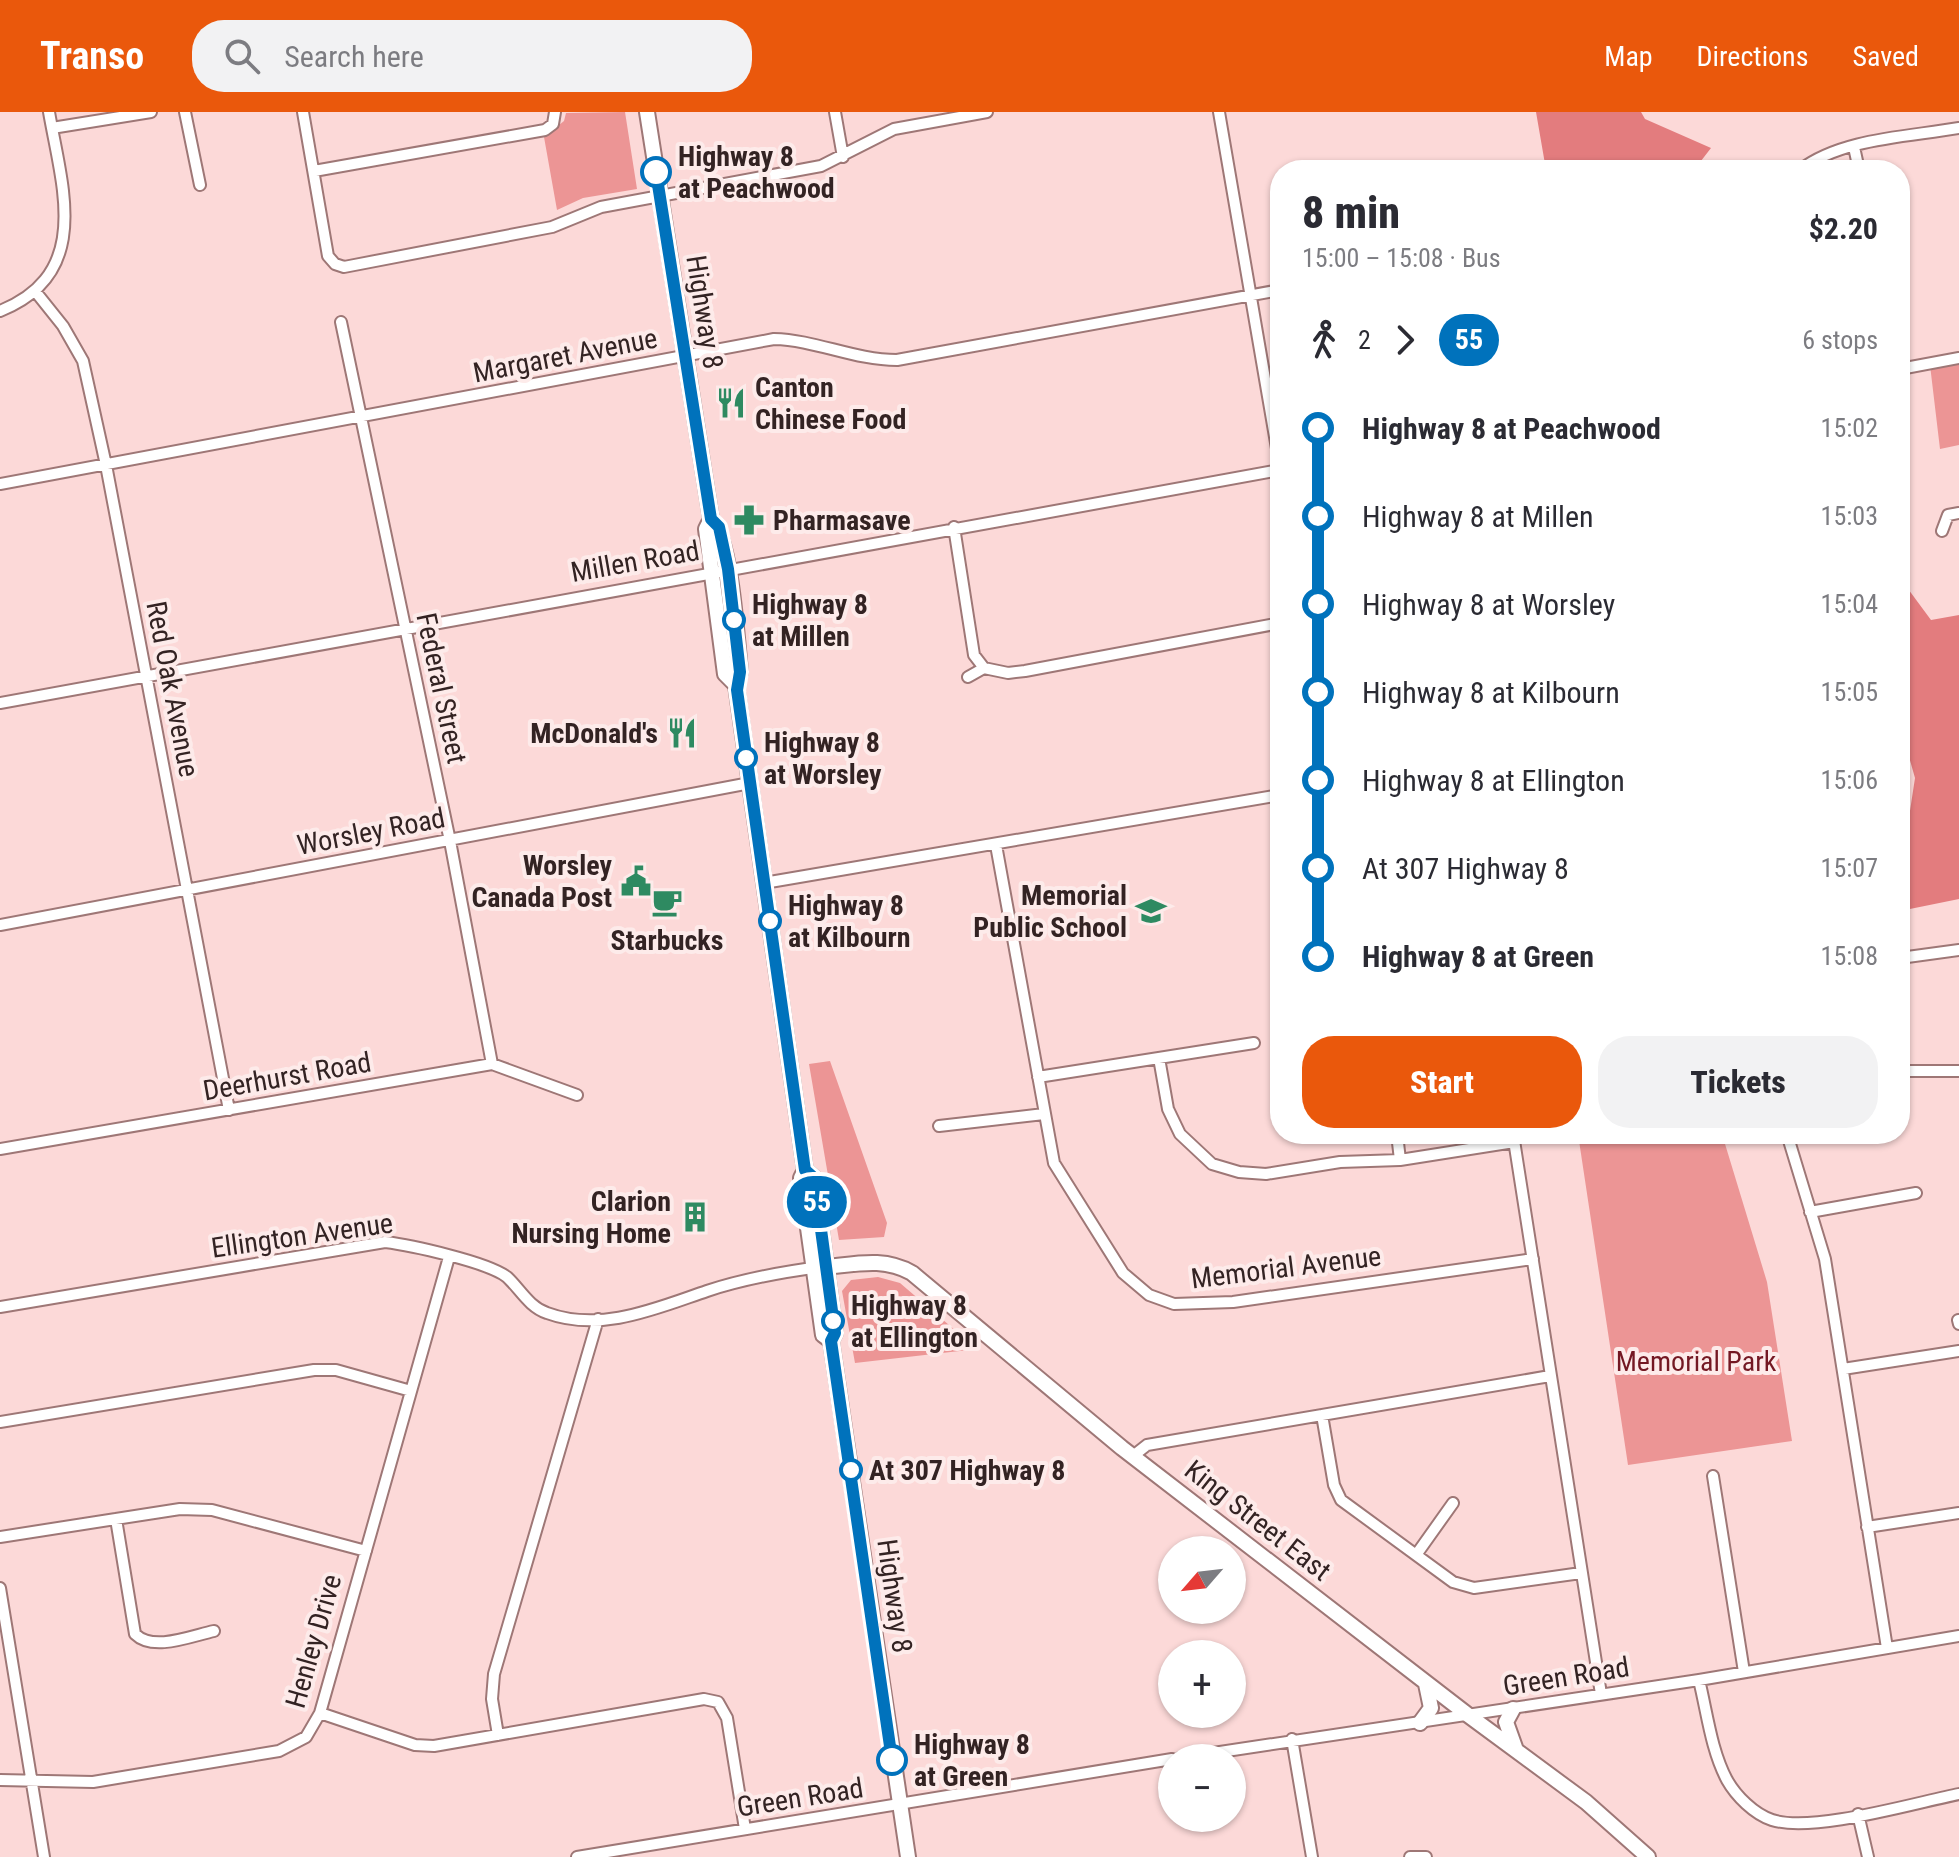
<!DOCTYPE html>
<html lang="en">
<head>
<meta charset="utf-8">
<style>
  :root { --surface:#fff; --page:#f2f2f3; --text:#2b2b33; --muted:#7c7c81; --accent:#ea580c }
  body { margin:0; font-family:"Roboto Condensed",sans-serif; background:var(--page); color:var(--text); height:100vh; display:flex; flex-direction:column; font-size:30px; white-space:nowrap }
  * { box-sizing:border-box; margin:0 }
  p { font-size:26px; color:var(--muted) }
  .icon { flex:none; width:44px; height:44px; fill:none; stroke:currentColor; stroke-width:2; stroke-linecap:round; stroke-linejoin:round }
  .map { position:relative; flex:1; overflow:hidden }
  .drawer { position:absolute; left:1270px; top:48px; width:640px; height:984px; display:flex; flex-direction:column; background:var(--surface); border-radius:32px; box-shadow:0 2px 6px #0004 }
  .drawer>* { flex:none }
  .badge { padding:0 16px; border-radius:26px; font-size:28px; line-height:52px }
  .needle { width:52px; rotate:242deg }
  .tools { position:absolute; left:1158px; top:1424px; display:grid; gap:16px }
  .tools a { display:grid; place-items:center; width:88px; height:88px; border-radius:50%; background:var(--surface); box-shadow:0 2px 6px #0004; font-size:40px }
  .map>.badge { position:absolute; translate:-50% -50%; box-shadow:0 0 0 4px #fff }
  .legs { display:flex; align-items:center; gap:12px; height:88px; padding:0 32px; font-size:26px }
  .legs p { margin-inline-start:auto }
  .overview { display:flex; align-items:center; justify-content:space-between; height:136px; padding:0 32px }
  h1 { font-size:44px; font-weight:800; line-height:60px }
  .cta { display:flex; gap:16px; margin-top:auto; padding:16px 32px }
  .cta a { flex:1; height:92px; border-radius:32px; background:var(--accent); color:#fff; font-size:32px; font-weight:800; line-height:92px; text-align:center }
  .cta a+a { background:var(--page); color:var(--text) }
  ul { padding:0 32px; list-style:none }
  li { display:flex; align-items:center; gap:28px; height:88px; font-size:30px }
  li i { display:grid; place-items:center; width:12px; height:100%; margin:0 10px; background:currentColor }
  li i::after { content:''; width:20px; height:20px; margin:-10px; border:6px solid; border-radius:50%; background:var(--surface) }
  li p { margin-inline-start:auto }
  li:first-child i { background:linear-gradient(#0000 50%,currentColor 0) }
  li:last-child i { background:linear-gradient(currentColor 50%,#0000 0) }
  header { display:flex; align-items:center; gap:48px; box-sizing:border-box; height:112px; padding:0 40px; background:var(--accent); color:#fff }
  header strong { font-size:38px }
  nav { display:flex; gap:44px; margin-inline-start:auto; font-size:28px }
  .search { width:560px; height:72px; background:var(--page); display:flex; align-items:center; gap:20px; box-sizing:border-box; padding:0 28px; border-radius:32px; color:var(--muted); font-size:30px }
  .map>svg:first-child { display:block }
  .green { fill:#ec9595 }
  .forest { fill:#e37c7e }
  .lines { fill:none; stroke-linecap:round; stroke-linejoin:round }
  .minor-casing { stroke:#9e7776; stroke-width:14 }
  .major-casing { stroke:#9e7776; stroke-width:18 }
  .minor { stroke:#fff; stroke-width:10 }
  .major { stroke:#fff; stroke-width:14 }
  .line-1-casing { stroke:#fff; stroke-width:18 }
  .line-1 { stroke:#0072bc; stroke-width:12 }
  .stop-1-dot { fill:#fff; stroke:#0072bc; stroke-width:4 }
  .labels { text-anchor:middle; stroke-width:8; stroke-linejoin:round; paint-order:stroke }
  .stop-label { font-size:28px; font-weight:bold; fill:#332323; stroke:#fdebea; text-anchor:start }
  .street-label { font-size:28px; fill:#332323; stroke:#fdebea }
  .poi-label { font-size:28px; font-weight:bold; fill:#332323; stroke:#fdebea; text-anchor:end }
  .park-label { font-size:28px; fill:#741823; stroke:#fdebea }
</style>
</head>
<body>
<header>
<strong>Transo</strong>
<div class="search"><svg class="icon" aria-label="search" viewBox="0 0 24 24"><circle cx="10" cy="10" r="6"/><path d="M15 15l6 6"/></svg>Search here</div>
<nav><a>Map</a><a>Directions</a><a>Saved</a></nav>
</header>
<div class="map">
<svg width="1959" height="1745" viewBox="0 0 1959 1745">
  <rect width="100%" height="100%" fill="#fcd9d8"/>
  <path class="green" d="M 625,0 L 637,77 L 583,86 L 557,98 L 544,25 L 564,9 L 566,1 Z
    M 1959,248 L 1959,333 L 1940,337 L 1930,253 Z
    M 830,949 L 887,1111 L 884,1125 L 839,1128 L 809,952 Z
    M 1578,1022 L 1722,1022 L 1767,1170 L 1792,1329 L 1628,1353 Z
    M 878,1165 L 900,1171 L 977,1237 L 855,1251 L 842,1179 L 851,1168 Z"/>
  <path class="forest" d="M 1536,0 L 1641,0 L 1645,7 L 1711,36 L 1694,58 L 1586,58 L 1582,53 L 1545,52 Z
    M 1900,466 L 1931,508 L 1959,503 L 1959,787 L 1900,799 L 1900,733 L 1906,725 L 1915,666 L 1900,613 Z"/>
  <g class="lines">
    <g class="minor-casing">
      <path id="minor" d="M 185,0 L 200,73
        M 303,0 L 328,144 L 335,152 L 344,155 L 552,115 L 601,95 L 821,54 L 894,17 L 987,0
        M 835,0 L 843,45
        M 1219,0 L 1280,354
        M 52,16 L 151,0
        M 1854,35 L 1859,58
        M 1800,58 C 1842,26 1908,25 1959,16
        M 314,59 L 545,18 L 553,12 L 555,0
        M 35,179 L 63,214 L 83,249 L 106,353 L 229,998
        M 0,199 C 93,162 62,75 49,0
        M 341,210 L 450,729 L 492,952
        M 1900,257 L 1959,246
        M 0,372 L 774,227 C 816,228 854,248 897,248 L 1280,178
        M 954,415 L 974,543 L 984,556
        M 1942,419 L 1948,403 L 1959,401
        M 984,556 L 1008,561 L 1025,559 L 1280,511
        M 968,565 L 984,556
        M 0,591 L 1280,358
        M 996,733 L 1054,1051 L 1123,1161 L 1149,1183 L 1174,1192 L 1233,1190 L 1533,1147
        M 764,771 L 1280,683
        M 0,813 L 750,671
        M 1900,846 L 1959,838
        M 1159,946 L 1168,997 L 1180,1022 L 1212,1052 L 1239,1060 L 1266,1062 L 1340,1050 L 1400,1048 L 1514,1030
        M 1900,959 L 1959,959
        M 1038,965 L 1254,931
        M 939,1014 L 1044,1002
        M 1397,1022 L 1400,1048
        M 1513,1022 L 1601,1582
        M 1787,1022 L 1825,1147 L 1887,1536
        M 0,1037 L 492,952 L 577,983
        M 1810,1100 L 1916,1081
        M 0,1195 L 385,1130 C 410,1133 488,1150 507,1165 C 520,1177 529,1195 547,1201 C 601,1221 657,1196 707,1179 C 743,1167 782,1160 820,1155
        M 1958,1208 L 1959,1212
        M 1843,1257 L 1959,1239
        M 1322,1303 L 1334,1373 L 1341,1388 L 1453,1470 L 1474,1476 L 1581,1461
        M 0,1310 L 314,1258 L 336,1258 L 411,1279
        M 1133,1344 L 1147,1333 L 1550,1264
        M 1713,1364 L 1744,1560
        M 116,1407 L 135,1522 C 153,1540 191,1524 214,1519
        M 1867,1415 L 1959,1401
        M 0,1425 L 180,1397 L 212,1398 L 366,1439
        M 1416,1443 L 1453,1391
        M 0,1476 L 44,1745
        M 1699,1568 C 1707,1600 1711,1638 1727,1668 C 1736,1684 1754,1702 1772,1708 C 1813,1721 1914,1691 1959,1682
        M 320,1601 L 415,1633 L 434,1634 L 704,1587 L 718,1590 L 727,1606 L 745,1717
        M 498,1623 L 492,1587 L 494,1562 L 598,1207
        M 1292,1627 L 1312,1745
        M 1180,1646 L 1699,1568 L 1959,1524
        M 0,1668 L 93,1670 L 279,1639 L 306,1625 L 320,1601 L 449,1145
        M 1858,1702 L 1868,1745
        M 577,1745 L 1172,1647
        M 1410,1745 L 1426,1745"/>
    </g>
    <g class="major-casing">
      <path id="major" d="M 647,0 L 711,407 L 706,417 L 725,562 L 736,573
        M 711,407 C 731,426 737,529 740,560 L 736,573 L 805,1058 L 801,1066 L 823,1223 L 831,1229
        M 805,1058 L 814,1066 L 835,1221 L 831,1229 L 908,1745
        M 826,1155 C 857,1152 884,1145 912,1161 L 1122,1336 L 1468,1603 L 1586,1690 L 1648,1745
        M 1513,1597 L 1506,1610 L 1516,1638
        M 1420,1611 L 1431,1596 L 1426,1572"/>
    </g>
    <use href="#minor" class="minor"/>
    <use href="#major" class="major"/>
  </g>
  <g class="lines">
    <g class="line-1-casing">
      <path id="line-1" d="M 656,60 L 711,407 L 719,415 L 728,457 L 740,560 L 737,578 L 805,1058 L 814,1066 L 835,1221 L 831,1229 L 892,1648"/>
    </g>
    <use href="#line-1" class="line-1"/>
  </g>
  <defs>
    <g id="restaurant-bare" transform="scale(2.4)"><path d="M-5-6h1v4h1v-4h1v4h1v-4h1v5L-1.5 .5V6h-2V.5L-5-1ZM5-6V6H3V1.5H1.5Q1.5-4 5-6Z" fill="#2e8a61" stroke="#fdebea" stroke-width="2.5" paint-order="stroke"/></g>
    <g id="pharmacy-bare" transform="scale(2.4)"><path d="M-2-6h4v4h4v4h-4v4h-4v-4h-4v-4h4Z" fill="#2e8a61" stroke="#fdebea" stroke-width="2.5" paint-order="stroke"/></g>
    <g id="civic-bare" transform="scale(2.4)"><path d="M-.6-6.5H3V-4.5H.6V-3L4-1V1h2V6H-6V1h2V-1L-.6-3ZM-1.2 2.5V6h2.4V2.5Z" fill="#2e8a61" stroke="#fdebea" stroke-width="2.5" paint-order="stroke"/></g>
    <g id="cafe-bare" transform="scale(2.4)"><path d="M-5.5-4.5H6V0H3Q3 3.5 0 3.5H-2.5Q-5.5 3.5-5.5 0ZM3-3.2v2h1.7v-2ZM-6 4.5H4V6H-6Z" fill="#2e8a61" stroke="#fdebea" stroke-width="2.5" paint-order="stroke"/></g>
    <g id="school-bare" transform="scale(2.4)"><path d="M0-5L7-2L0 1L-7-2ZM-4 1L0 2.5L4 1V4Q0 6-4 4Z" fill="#2e8a61" stroke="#fdebea" stroke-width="2.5" paint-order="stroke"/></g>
    <g id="building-bare" transform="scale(2.4)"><path d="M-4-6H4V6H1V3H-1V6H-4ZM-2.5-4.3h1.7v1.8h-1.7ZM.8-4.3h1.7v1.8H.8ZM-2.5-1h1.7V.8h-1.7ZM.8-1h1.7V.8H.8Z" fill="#2e8a61" stroke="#fdebea" stroke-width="2.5" paint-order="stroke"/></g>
  </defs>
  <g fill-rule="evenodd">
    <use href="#restaurant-bare" x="731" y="291"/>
    <use href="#pharmacy-bare" x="749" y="408"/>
    <use href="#restaurant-bare" x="682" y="621"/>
    <use href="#civic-bare" x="636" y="769"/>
    <use href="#cafe-bare" x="667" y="790"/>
    <use href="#school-bare" x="1151" y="799"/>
    <use href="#building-bare" x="695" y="1105"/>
  </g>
  <g class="stop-1-dot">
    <circle cx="656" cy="60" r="14"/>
    <circle cx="734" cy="508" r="10"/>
    <circle cx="746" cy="646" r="10"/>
    <circle cx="770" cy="809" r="10"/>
    <circle cx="833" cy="1209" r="10"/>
    <circle cx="851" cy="1358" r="10"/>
    <circle cx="892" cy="1648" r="14"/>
  </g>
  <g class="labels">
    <g class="stop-label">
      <text x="678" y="54">Highway 8<tspan x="678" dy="32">at Peachwood</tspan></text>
      <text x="752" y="502">Highway 8<tspan x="752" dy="32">at Millen</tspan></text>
      <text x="764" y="640">Highway 8<tspan x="764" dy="32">at Worsley</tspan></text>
      <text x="788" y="803">Highway 8<tspan x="788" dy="32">at Kilbourn</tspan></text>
      <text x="851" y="1203">Highway 8<tspan x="851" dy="32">at Ellington</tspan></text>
      <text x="869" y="1368">At 307 Highway 8</text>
      <text x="914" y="1642">Highway 8<tspan x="914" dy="32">at Green</tspan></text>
    </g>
    <g class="street-label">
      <text transform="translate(705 200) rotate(81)" y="10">Highway 8</text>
      <text transform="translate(565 243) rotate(-11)" y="10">Margaret Avenue</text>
      <text transform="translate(635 449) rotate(-10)" y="10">Millen Road</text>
      <text transform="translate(442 576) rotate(78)" y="10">Federal Street</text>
      <text transform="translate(173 577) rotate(79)" y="10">Red Oak Avenue</text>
      <text transform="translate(371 719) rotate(-11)" y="10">Worsley Road</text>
      <text transform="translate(287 964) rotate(-10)" y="10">Deerhurst Road</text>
      <text transform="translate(302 1123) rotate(-8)" y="10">Ellington Avenue</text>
      <text transform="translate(1286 1155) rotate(-7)" y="10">Memorial Avenue</text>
      <text transform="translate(1258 1408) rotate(38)" y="10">King Street East</text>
      <text transform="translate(895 1484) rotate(82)" y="10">Highway 8</text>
      <text transform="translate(313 1529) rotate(-74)" y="10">Henley Drive</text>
      <text transform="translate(1566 1564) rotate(-9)" y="10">Green Road</text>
      <text transform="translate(800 1685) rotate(-9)" y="10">Green Road</text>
    </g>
    <g class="poi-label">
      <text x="755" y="285" text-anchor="start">Canton<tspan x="755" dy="32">Chinese Food</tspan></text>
      <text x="773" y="418" text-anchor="start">Pharmasave</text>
      <text x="658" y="631">McDonald's</text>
      <text x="612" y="763">Worsley<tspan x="612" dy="32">Canada Post</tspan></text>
      <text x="1127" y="793">Memorial<tspan x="1127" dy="32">Public School</tspan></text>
      <text x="667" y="838" text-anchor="middle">Starbucks</text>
      <text x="671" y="1099">Clarion<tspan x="671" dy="32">Nursing Home</tspan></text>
    </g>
    <g class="park-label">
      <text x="1696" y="1259">Memorial Park</text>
    </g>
  </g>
</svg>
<div class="tools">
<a><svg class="needle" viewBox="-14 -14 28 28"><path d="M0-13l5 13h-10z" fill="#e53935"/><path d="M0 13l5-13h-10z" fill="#7c7c81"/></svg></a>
<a>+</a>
<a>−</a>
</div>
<b class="badge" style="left:817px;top:1090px;background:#0072bc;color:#fff">55</b>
<section class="drawer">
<div class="overview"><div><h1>8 min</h1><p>15:00 – 15:08 · Bus</p></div><b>$2.20</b></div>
<div class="legs"><svg class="icon" aria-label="walk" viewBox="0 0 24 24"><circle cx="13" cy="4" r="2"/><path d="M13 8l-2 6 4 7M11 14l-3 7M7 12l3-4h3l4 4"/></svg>2<svg class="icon" aria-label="forward" viewBox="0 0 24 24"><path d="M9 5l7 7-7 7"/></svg><b class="badge" style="background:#0072bc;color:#fff">55</b><p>6 stops</p></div>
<ul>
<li><i style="color:#0072bc"></i><b>Highway 8 at Peachwood</b><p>15:02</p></li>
<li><i style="color:#0072bc"></i><span>Highway 8 at Millen</span><p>15:03</p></li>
<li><i style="color:#0072bc"></i><span>Highway 8 at Worsley</span><p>15:04</p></li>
<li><i style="color:#0072bc"></i><span>Highway 8 at Kilbourn</span><p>15:05</p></li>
<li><i style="color:#0072bc"></i><span>Highway 8 at Ellington</span><p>15:06</p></li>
<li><i style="color:#0072bc"></i><span>At 307 Highway 8</span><p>15:07</p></li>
<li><i style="color:#0072bc"></i><b>Highway 8 at Green</b><p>15:08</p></li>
</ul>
<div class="cta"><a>Start</a><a>Tickets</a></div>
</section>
</div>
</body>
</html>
